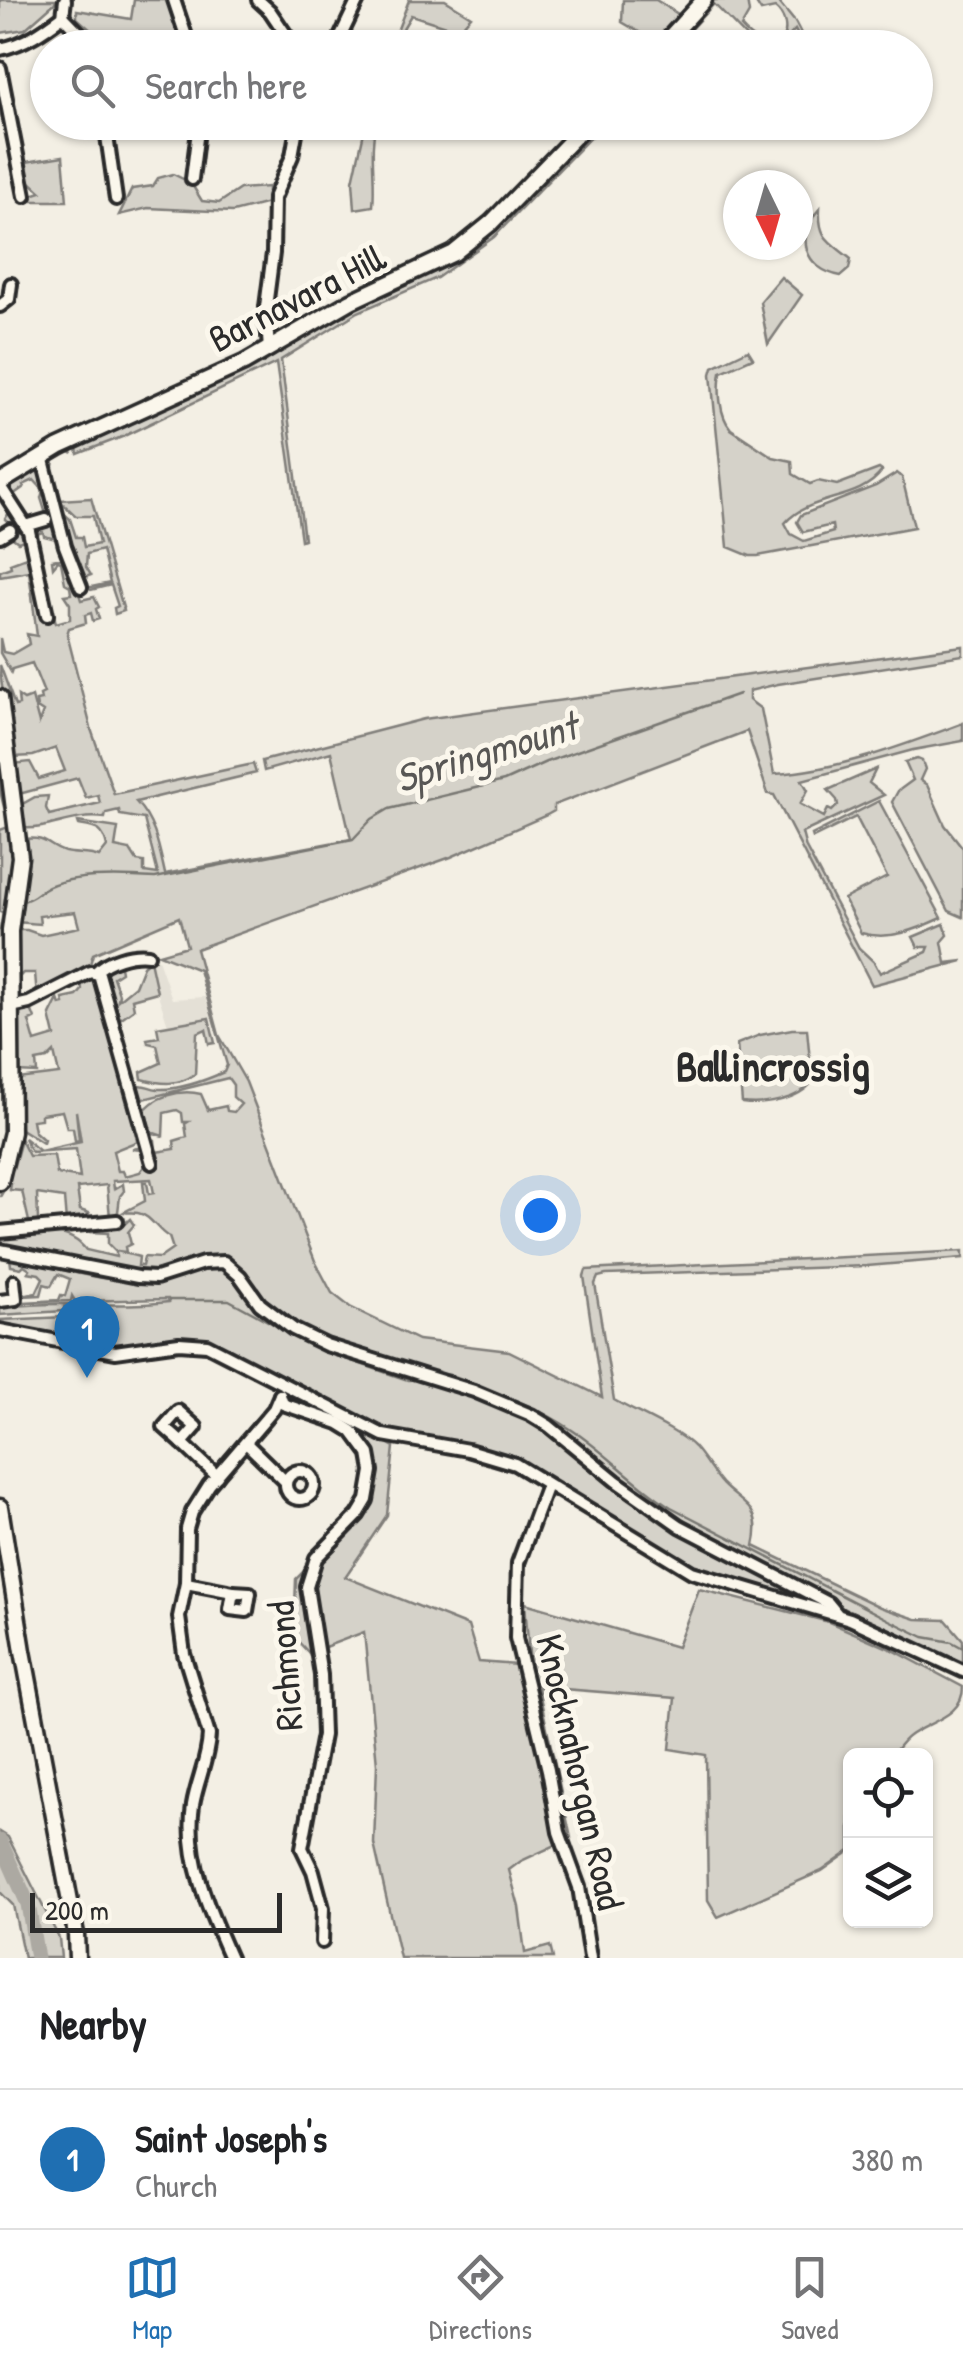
<!DOCTYPE html>
<html lang="en">
<head>
<meta charset="utf-8">
<style>
  :root { --surface:#fff; --page:#f6f6f6; --text:#202124; --muted:#757577; --line:#e0e0e0; --accent:#1f6fb2 }
  body { margin:0; font-family:"Patrick Hand",sans-serif; background:var(--page); color:var(--text) }
  .controls { position:absolute; right:30px; bottom:30px; display:grid; overflow:hidden; border-radius:15px; box-shadow:0 2px 8px #0004 }
  .controls button { width:90px; height:90px; display:grid; place-items:center; padding:0; border:0; border-bottom:2px solid var(--line); background:var(--surface); color:var(--text); font:50px sans-serif }
  .compass { position:absolute; left:723px; top:170px; width:90px; height:90px; border-radius:50%; background:var(--surface); box-shadow:0 2px 8px #0004; rotate:175deg }
  .scale { position:absolute; left:30px; bottom:25px; width:252px; box-sizing:border-box; padding-left:10px; border:5px solid #2b2b2b; border-top:0; font-size:28px; line-height:35px; white-space:nowrap; color:#2b2b2b; -webkit-text-stroke:8px #fbf7ec; paint-order:stroke }
  .you { position:absolute; left:540px; top:1215px; width:35px; height:35px; margin:-25px; border:8px solid #fff; border-radius:50%; background:#1a73e8; box-shadow:0 0 0 15px #1a73e833 }
  .badge { display:grid; place-items:center; width:65px; height:65px; border-radius:50%; background:var(--accent); color:#fff; font-size:32px; font-weight:700 }
  .pin { position:absolute; translate:-50% -82px; filter:drop-shadow(0 2px 5px #0008) }
  .pin::after { content:''; position:absolute; top:52px; width:35px; height:30px; background:inherit; clip-path:polygon(0 0,100% 0,50% 100%) }
  .list { margin:0; padding:0; list-style:none }
  h2 { display:flex; justify-content:space-between; align-items:center; height:130px; margin:0; padding:0 40px; font-size:42px }
  h2 small { font-size:32px; font-weight:400; color:var(--muted) }
  .list li { display:grid; grid-template-columns:65px 1fr auto; gap:30px; align-items:center; box-sizing:border-box; height:140px; padding:0 40px; border-top:2px solid var(--line) }
  .list b { display:block; font-size:38px; white-space:nowrap }
  .list p { margin:0; font-size:32px; white-space:nowrap; color:var(--muted) }
  .list em { font-size:32px; font-style:normal; color:var(--muted) }
  .icon { flex:none; width:55px; height:55px; fill:none; stroke:currentColor; stroke-width:2; stroke-linecap:round; stroke-linejoin:round }
  .map { position:relative; flex:none; width:963px; height:1958px; overflow:hidden }
  .search { position:absolute; background:var(--surface); box-shadow:0 2px 8px #0004; left:30px; right:30px; top:30px; height:110px; display:flex; align-items:center; gap:25px; box-sizing:border-box; padding:0 35px; border-radius:55px; color:var(--muted); font-size:38px }
  .sheet { height:270px; background:var(--surface) }
  nav { display:flex; justify-content:space-around; align-items:center; box-sizing:border-box; height:140px; border-top:2px solid var(--line); background:var(--surface); font-size:28px; color:var(--muted) }
  nav a { display:grid; justify-items:center; gap:5px }
  nav .on { color:var(--accent) }
  .map>svg:first-child { display:block }
</style>
</head>
<body>
<div class="map">
<svg width="963" height="1958" viewBox="0 0 963 1958">
  <rect width="100%" height="100%" fill="#f3efe4"/>
  <filter id="ink" filterUnits="userSpaceOnUse"><feTurbulence type="fractalNoise" baseFrequency=".01" numOctaves="2"/><feDisplacementMap in="SourceGraphic" scale="20" xChannelSelector="R" yChannelSelector="G"/><feConvolveMatrix kernelMatrix="1 2 1 2 8 2 1 2 1" color-interpolation-filters="sRGB"/></filter>
  <g filter="url(#ink)">
    <path fill="#e4e0d6" d="M 158,959 L 172,999 L 205,997 L 211,1017 L 168,1025 L 153,979 L 143,966 L 150,960 Z"/>
    <g fill="#d5d2c9" stroke="#807e7a" stroke-width="2.5">
      <path d="M 0,0 L 58,0 L 25,29 L 0,33 Z"/>
      <path d="M 134,0 L 170,0 L 172,17 L 185,47 L 120,47 L 130,34 L 101,39 L 77,18 L 77,10 L 131,19 Z"/>
      <path d="M 409,0 L 445,0 L 471,16 L 458,30 L 411,15 L 399,35 L 398,47 L 391,47 Z"/>
      <path d="M 623,0 L 656,0 L 681,16 L 656,42 L 622,22 Z"/>
      <path d="M 709,0 L 747,0 L 749,13 L 741,27 C 754,42 763,45 783,40 C 788,29 785,16 775,8 L 761,11 L 754,0 L 777,0 L 795,22 L 808,47 L 804,47 L 795,30 L 779,47 L 756,47 L 714,4 L 674,47 L 665,48 Z"/>
      <path d="M 366,123 L 376,123 C 369,151 376,178 373,206 L 355,209 L 353,181 Z"/>
      <path d="M 595,123 L 604,123 L 494,237 L 437,278 L 358,312 L 281,360 L 304,539 L 301,540 L 276,363 L 122,437 L 78,454 L 76,443 L 455,257 Z"/>
      <path d="M 63,156 L 67,201 L 30,201 L 28,196 L 41,192 L 29,181 L 26,162 Z"/>
      <path d="M 173,174 L 191,183 L 202,201 L 219,203 L 240,189 L 268,187 L 268,203 L 233,212 L 148,208 L 119,215 L 132,189 L 153,186 L 158,178 Z"/>
      <path d="M 820,208 C 818,239 829,241 851,259 L 849,269 L 841,276 C 803,269 795,236 820,208 Z"/>
      <path d="M 781,277 L 802,295 L 768,344 L 760,302 Z"/>
      <path d="M 748,350 L 753,358 L 721,372 C 718,390 719,415 731,429 L 773,457 L 792,461 L 793,474 L 810,484 L 818,481 L 837,485 L 879,469 L 882,471 C 860,502 810,494 785,523 L 791,534 L 804,541 L 833,532 L 832,525 L 803,532 L 797,522 L 801,515 L 876,486 L 897,473 L 902,477 L 914,527 L 758,556 L 750,556 L 728,547 L 711,374 L 713,367 Z"/>
      <path d="M 69,447 L 73,454 L 70,452 L 54,461 L 52,471 L 60,500 L 91,498 L 124,611 L 115,614 L 114,608 L 118,606 L 111,585 L 91,590 L 87,588 L 110,583 L 102,550 L 87,554 L 86,567 L 91,575 L 80,579 L 56,506 L 70,519 L 76,537 L 82,537 L 84,547 L 99,544 L 93,516 L 76,516 L 60,501 L 49,462 Z"/>
      <path d="M 39,466 L 81,600 L 94,597 L 99,607 L 96,609 L 99,619 L 93,621 L 91,613 L 85,615 L 86,623 L 69,628 L 67,634 L 92,732 L 114,794 L 253,764 L 256,773 L 136,802 C 155,822 159,847 165,874 L 351,839 L 331,752 L 264,771 L 262,761 L 424,719 L 963,646 L 963,655 L 778,684 L 749,691 L 749,700 L 761,709 L 774,774 C 839,770 902,746 963,723 L 963,741 L 913,750 L 802,780 L 808,790 L 800,804 L 824,817 L 828,809 L 832,811 L 838,805 L 837,800 L 828,790 L 876,769 L 869,783 L 884,795 L 802,833 L 806,848 L 859,948 L 874,962 L 880,973 L 927,952 L 929,947 L 918,947 L 913,937 L 944,924 L 948,935 L 942,942 L 946,963 L 963,961 L 872,985 L 774,795 L 768,794 L 747,731 L 554,805 L 554,811 L 547,815 L 451,857 L 196,949 L 219,1035 L 246,1082 L 315,1261 L 332,1293 L 350,1307 L 418,1340 L 509,1351 L 602,1397 L 584,1276 L 586,1270 L 963,1251 L 963,1258 L 867,1266 L 606,1275 L 598,1277 L 595,1284 L 614,1400 C 636,1413 676,1429 694,1447 C 704,1458 712,1473 722,1484 C 745,1507 763,1507 754,1546 L 880,1607 L 916,1619 L 946,1620 L 963,1640 L 963,1669 L 716,1544 L 617,1479 L 552,1424 L 328,1341 L 292,1324 L 262,1301 L 231,1261 L 221,1257 L 209,1257 L 170,1271 L 139,1273 L 0,1247 L 0,1236 C 29,1234 66,1223 86,1250 L 116,1257 L 116,1252 L 108,1244 L 108,1233 L 90,1232 L 86,1228 L 111,1226 L 119,1229 L 130,1219 L 134,1225 L 128,1232 L 131,1244 L 125,1247 L 126,1252 L 117,1251 L 139,1257 L 138,1266 L 142,1266 L 144,1257 L 160,1258 L 173,1249 L 169,1237 C 158,1232 151,1215 138,1213 C 134,1212 129,1213 124,1212 L 145,1201 L 143,1182 L 147,1182 L 149,1194 L 154,1193 L 151,1179 L 113,1181 L 114,1189 L 123,1184 L 124,1191 L 120,1196 L 118,1212 L 110,1217 L 107,1185 L 77,1188 L 80,1210 L 89,1213 L 85,1219 L 66,1222 L 64,1198 L 37,1194 L 38,1220 L 60,1223 L 30,1226 L 22,1191 L 10,1190 L 11,1184 L 8,1183 L 0,1197 L 10,1170 L 13,1169 L 21,1140 L 29,1156 L 54,1155 L 57,1174 L 80,1178 L 76,1149 L 31,1152 L 24,1138 L 40,1151 L 81,1142 L 76,1111 L 79,1140 L 75,1141 L 73,1128 L 67,1128 L 62,1111 L 41,1114 L 41,1119 L 32,1120 L 34,1131 L 44,1140 L 43,1143 L 21,1129 L 19,1109 L 16,1109 L 17,1079 L 59,1074 L 54,1052 L 47,1059 L 36,1061 L 37,1073 L 17,1072 L 16,1013 L 30,1006 L 35,1019 L 29,1021 L 35,1042 L 55,1036 L 50,1015 L 58,999 L 60,1005 L 64,1004 L 63,999 L 77,996 L 82,990 L 81,981 L 97,978 L 143,1139 L 113,1151 L 118,1171 L 123,1171 L 125,1176 L 140,1172 L 145,1165 L 141,1150 L 132,1149 L 144,1147 L 151,1169 L 155,1167 L 149,1144 L 152,1139 L 155,1140 L 156,1152 L 175,1149 L 174,1141 L 187,1137 L 185,1124 L 188,1122 L 183,1122 L 182,1113 L 177,1110 L 164,1113 L 163,1136 L 148,1131 L 142,1114 C 153,1096 180,1089 201,1094 L 208,1110 L 226,1106 L 227,1111 L 234,1112 L 241,1104 L 233,1097 L 233,1085 L 228,1078 L 144,1099 L 138,1096 L 134,1086 C 145,1083 148,1088 158,1089 C 178,1090 206,1080 224,1072 L 227,1065 L 199,970 L 159,954 L 187,946 L 179,917 L 93,954 L 89,968 L 37,997 L 35,973 L 23,973 L 16,981 L 15,930 L 27,930 L 41,935 L 79,927 L 75,912 L 39,916 L 40,924 L 16,922 L 25,839 C 47,836 48,847 65,852 C 76,855 87,852 99,857 L 107,847 C 103,828 97,828 79,825 L 78,822 L 118,828 L 115,847 L 130,850 L 137,861 L 144,862 L 144,872 L 158,874 L 144,819 L 120,815 L 119,810 L 106,813 L 105,818 C 70,814 52,830 23,828 L 19,806 L 35,797 L 48,796 L 46,808 L 49,815 L 100,803 L 98,795 L 86,798 L 78,778 L 19,794 L 19,800 L 13,764 L 30,762 L 39,779 L 65,771 L 56,748 L 33,756 L 13,757 L 0,673 L 0,665 L 15,706 L 19,705 L 18,696 L 24,700 L 32,697 L 39,723 L 43,712 L 37,708 L 36,701 L 41,700 L 40,695 L 44,693 L 32,663 L 12,669 L 11,672 L 0,653 L 0,638 L 3,652 L 12,654 L 29,644 L 27,634 L 37,636 L 29,571 L 0,576 L 0,571 L 11,567 L 10,563 L 29,556 L 24,540 L 18,542 L 9,535 L 16,530 L 5,519 L 10,511 L 26,534 L 44,618 L 54,615 L 56,623 L 70,619 L 70,604 L 64,595 L 71,594 L 70,586 L 65,583 L 61,562 L 58,561 L 53,567 L 52,560 L 62,558 L 56,539 L 44,536 L 43,532 L 37,534 L 35,527 L 47,517 L 41,498 L 43,490 L 34,480 L 23,485 L 24,487 L 13,495 L 9,488 L 13,482 Z"/>
      <path d="M 917,759 L 922,761 L 925,769 L 920,780 L 927,785 L 945,825 L 963,848 L 963,917 L 949,911 L 892,802 L 898,791 L 913,780 L 905,762 Z"/>
      <path d="M 0,760 L 15,848 L 4,926 L 0,929 L 3,913 L 0,912 L 0,830 L 9,827 L 0,791 Z"/>
      <path d="M 879,801 L 942,918 C 916,930 889,941 861,933 L 844,899 L 887,877 L 856,817 L 813,838 L 812,835 Z"/>
      <path d="M 142,957 L 120,966 L 121,972 L 113,977 L 119,994 L 118,1000 L 135,986 L 143,966 L 150,960 L 157,992 L 132,999 L 134,1009 L 120,1019 L 104,969 L 106,965 Z"/>
      <path d="M 209,1018 L 215,1043 L 209,1044 L 206,1029 L 197,1033 L 195,1074 C 179,1086 161,1084 142,1079 L 141,1072 L 161,1063 L 157,1045 L 148,1043 L 147,1039 L 159,1037 L 157,1027 Z"/>
      <path d="M 792,1029 L 807,1029 L 812,1082 C 799,1100 763,1106 742,1103 L 737,1044 L 760,1035 Z"/>
      <path d="M 10,1258 C 58,1268 118,1287 166,1281 C 187,1279 205,1262 227,1270 L 256,1306 L 290,1332 L 473,1396 L 530,1419 L 614,1484 L 829,1608 L 693,1569 L 516,1461 L 395,1436 L 203,1339 L 191,1338 L 124,1349 L 0,1325 L 0,1320 L 66,1317 L 69,1330 L 98,1328 L 103,1324 L 101,1307 L 64,1306 L 64,1311 L 0,1315 L 0,1308 C 56,1299 113,1309 169,1302 L 168,1299 L 75,1301 L 72,1296 L 71,1301 L 24,1302 L 59,1300 L 61,1295 L 65,1296 L 70,1279 L 58,1274 L 51,1286 L 44,1284 L 41,1295 L 23,1296 L 36,1293 L 43,1278 L 39,1274 L 28,1272 L 30,1269 L 24,1265 L 21,1268 L 11,1266 Z"/>
      <path d="M 361,1429 L 394,1447 L 387,1515 L 345,1577 L 468,1626 L 479,1662 L 530,1666 L 525,1603 L 677,1647 L 699,1589 L 829,1622 L 893,1650 L 963,1687 C 963,1717 929,1721 909,1736 C 902,1741 897,1749 892,1755 L 850,1756 L 850,1851 L 822,1871 L 718,1917 L 708,1900 L 706,1755 L 670,1749 L 675,1698 L 538,1687 L 571,1838 L 521,1861 L 509,1870 L 519,1907 L 525,1953 L 550,1946 L 553,1958 L 400,1958 L 374,1844 L 377,1764 L 364,1632 L 309,1653 L 294,1637 L 296,1579 L 365,1509 L 375,1459 Z"/>
      <path d="M 0,1832 L 8,1837 L 59,1938 L 61,1958 L 24,1958 L 13,1905 L 0,1892 Z"/>
    </g>
    <g fill="none" stroke-linecap="round" stroke-linejoin="round">
      <g stroke="#787772" stroke-width="2.5">
        <path d="M 22,901 C 35,899 38,891 49,886 C 75,874 127,876 155,878 L 353,839 L 372,819 L 389,809 L 504,781 L 546,762 L 739,694"/>
        <path d="M 169,1300 L 229,1300 L 325,1352 L 408,1380 L 421,1379"/>
        <path d="M 437,1374 L 451,1375 C 493,1391 534,1405 572,1430 C 607,1453 635,1485 671,1507 L 889,1620 L 924,1637 L 952,1642 L 963,1648"/>
      </g>
      <path stroke="#aca9a2" stroke-width="15" d="M 0,1841 L 28,1904 L 37,1958"/>
      <defs>
        <g id="minor">
          <path d="M 174,0 L 190,48"/>
          <path d="M 258,0 L 270,11 L 295,48"/>
          <path d="M 63,16 L 94,48"/>
          <path d="M 335,48 L 358,0"/>
          <path d="M 0,49 C 25,44 43,31 63,16 L 65,0"/>
          <path d="M 0,68 L 25,196"/>
          <path d="M 105,122 L 116,199"/>
          <path d="M 192,179 L 199,122"/>
          <path d="M 0,306 L 9,299 L 11,284"/>
          <path d="M 269,350 L 266,307 L 273,253 L 274,198 L 292,156 L 298,122"/>
          <path d="M 42,456 L 65,546 L 81,587"/>
          <path d="M 0,486 L 29,531 L 47,615"/>
          <path d="M 26,526 L 46,520"/>
          <path d="M 0,536 L 10,530"/>
          <path d="M 96,972 C 106,960 131,953 148,955"/>
          <path d="M 11,1007 L 29,1003 L 90,972 L 99,974 L 152,1163"/>
          <path d="M 0,1232 L 117,1221"/>
          <path d="M 0,1250 L 138,1277 L 156,1278 L 203,1263 L 224,1262 L 240,1276 L 260,1304 L 293,1329 L 326,1345 L 474,1391 L 531,1415 L 549,1426 L 616,1481 L 680,1526 L 828,1603 L 837,1614"/>
          <path d="M 0,1301 L 16,1299 L 14,1281"/>
          <path d="M 0,1330 L 115,1352 L 179,1343 L 207,1345 L 383,1435 L 468,1450 L 515,1464 L 692,1572 L 850,1619 L 963,1671"/>
          <path d="M 280,1395 L 283,1404 L 339,1423 L 352,1431 L 369,1454 L 372,1471 L 367,1500 L 358,1515 L 316,1558 L 307,1587 L 321,1675 L 323,1735 L 302,1848 L 313,1871 L 323,1908 L 322,1942"/>
          <path d="M 178,1411 L 196,1427 L 182,1443 L 164,1427 Z"/>
          <path d="M 182,1443 L 217,1476"/>
          <path d="M 247,1444 L 286,1482"/>
          <circle cx="300" cy="1485" r="14"/>
          <path d="M 547,1485 L 518,1563 L 516,1638 L 548,1770 L 559,1832 L 579,1887 L 590,1958"/>
          <path d="M 186,1583 L 233,1592"/>
          <path d="M 233,1592 L 250,1593 L 247,1611 L 230,1609 Z"/>
          <path d="M 230,1958 C 209,1911 185,1858 193,1805 C 197,1781 208,1760 209,1735 L 184,1654 L 179,1617 L 186,1583 L 187,1529 L 192,1512 L 209,1485 L 274,1409 L 280,1395"/>
        </g>
        <g id="major">
          <path d="M 660,48 L 704,0"/>
          <path d="M 0,483 L 59,447 L 244,363 L 351,301 L 454,253 L 491,223 L 589,122"/>
          <path d="M 0,698 L 20,857 L 10,931 L 12,1132 L 0,1182"/>
          <path d="M 0,1507 L 23,1651 L 76,1934 L 77,1958"/>
        </g>
      </defs>
      <use href="#minor" stroke="#2b2b2b" stroke-width="18"/>
      <use href="#major" stroke="#2b2b2b" stroke-width="21"/>
      <use href="#minor" stroke="#fbf7ec" stroke-width="10"/>
      <use href="#major" stroke="#fbf7ec" stroke-width="14"/>
    </g>
  </g>
  <g text-anchor="middle" stroke-width="10" stroke-linejoin="round" paint-order="stroke">
    <g font-size="38" fill="#2b2b2b" stroke="#fbf7ec">
      <text transform="translate(297 298) rotate(-27)" y="13">Barnavara Hill</text>
      <text transform="translate(285 1666) rotate(-94)" y="13">Richmond</text>
      <text transform="translate(580 1772) rotate(77)" y="13">Knocknahorgan Road</text>
    </g>
    <g font-size="40" font-style="italic" fill="#585755" stroke="#fbf7ec">
      <text transform="translate(486 752) rotate(-17)" y="14">Springmount</text>
    </g>
    <g font-size="42" font-weight="bold" fill="#2b2b2b" stroke="#fbf7ec">
      <text x="773" y="1081">Ballincrossig</text>
    </g>
  </g>
</svg>
<div class="controls">
<button><svg class="icon" aria-label="locate" viewBox="0 0 24 24"><circle cx="12" cy="12" r="6"/><path d="M12 2v4M12 18v4M2 12h4M18 12h4"/></svg></button>
<button><svg class="icon" aria-label="layers" viewBox="0 0 24 24"><path d="M12 4l9 5-9 5-9-5zM3 14l9 5 9-5"/></svg></button>
</div>
<svg class="compass" viewBox="-18 -18 36 36"><path d="M0-13l5 13h-10z" fill="#e53935"/><path d="M0 13l5-13h-10z" fill="#757577"/></svg>
<div class="scale">200 m</div>
<div class="you"></div>
<div class="pin badge" style="left:87px;top:1378px">1</div>
<div class="search"><svg class="icon" aria-label="search" viewBox="0 0 24 24"><circle cx="10" cy="10" r="6"/><path d="M15 15l6 6"/></svg>Search here</div>
</div>
<section class="sheet">
<h2>Nearby<small></small></h2>
<ul class="list">
<li><span class="badge">1</span><div><b>Saint Joseph's</b><p>Church</p></div><em>380 m</em></li>
</ul>
</section>
<nav>
<a class="on"><svg class="icon" aria-label="map" viewBox="0 0 24 24"><path d="M3 6l6-2 6 2 6-2v14l-6 2-6-2-6 2zM9 4v14M15 6v14"/></svg>Map</a>
<a><svg class="icon" aria-label="directions" viewBox="0 0 24 24"><path d="M12 3l9 9-9 9-9-9zM9 14v-3h6M13 9l2 2-2 2"/></svg>Directions</a>
<a><svg class="icon" aria-label="saved" viewBox="0 0 24 24"><path d="M7 4h10v16l-5-4-5 4z"/></svg>Saved</a>
</nav>
</body>
</html>
